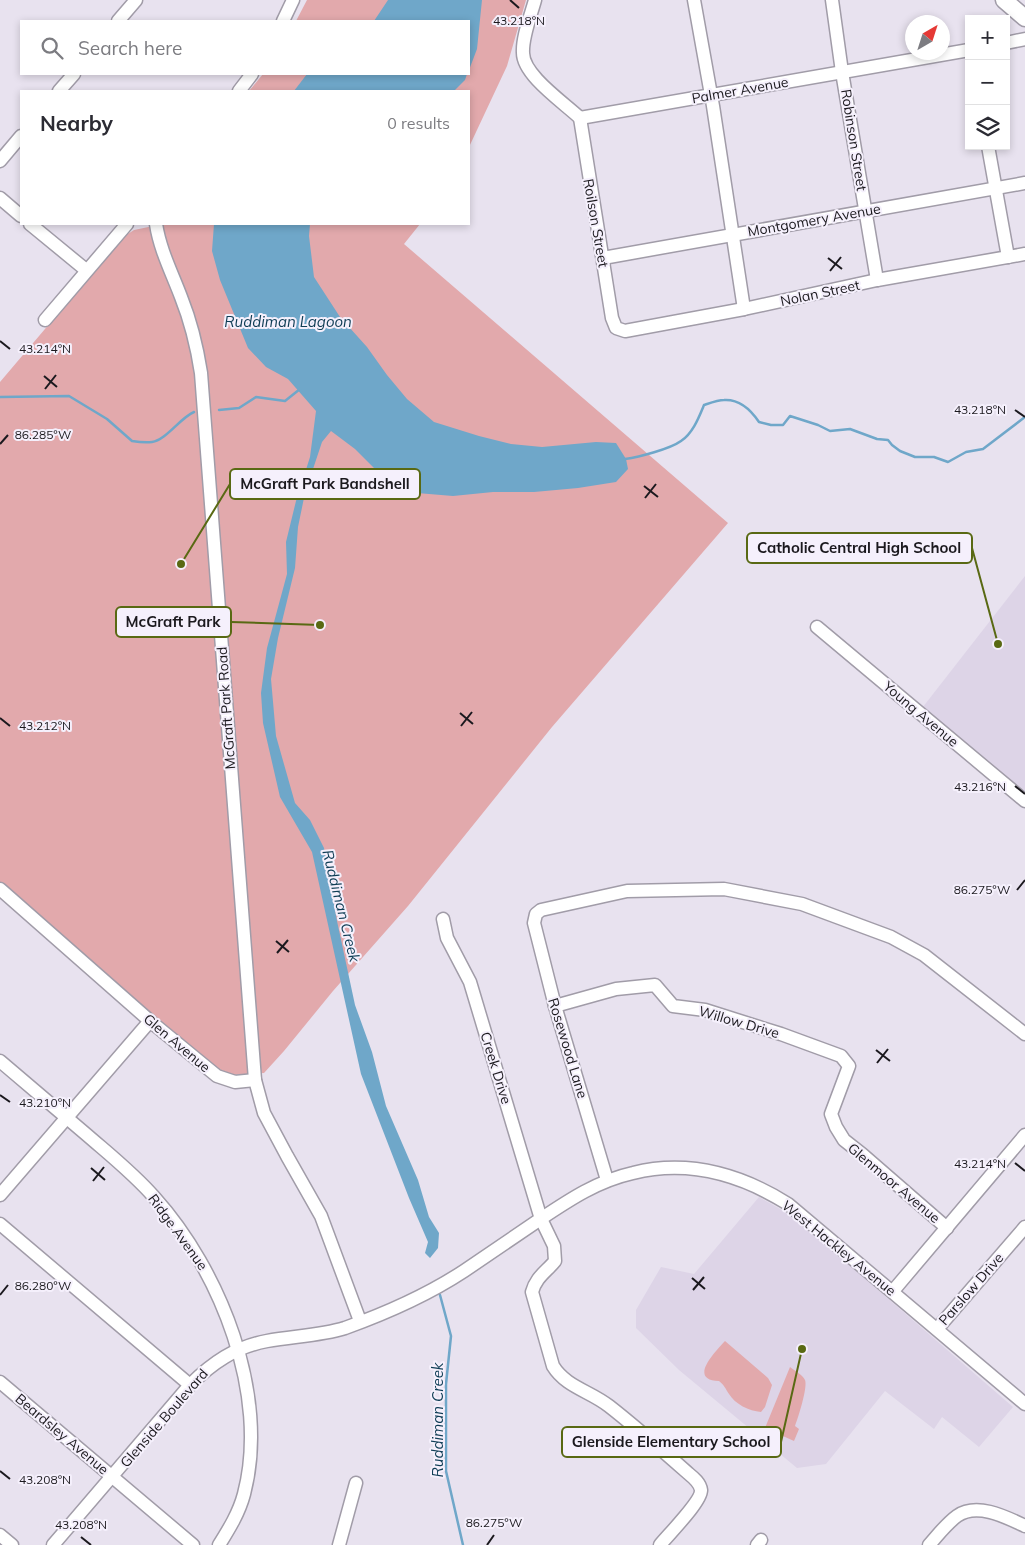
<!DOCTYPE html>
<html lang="en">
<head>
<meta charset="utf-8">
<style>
  :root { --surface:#fff; --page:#f2f2f3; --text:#2b2b33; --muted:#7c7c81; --line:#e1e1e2 }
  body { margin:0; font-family:Mulish,sans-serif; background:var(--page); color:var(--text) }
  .controls { position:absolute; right:15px; top:15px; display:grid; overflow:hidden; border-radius:0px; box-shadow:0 2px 8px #0003 }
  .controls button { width:45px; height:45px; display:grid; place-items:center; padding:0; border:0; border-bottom:1px solid var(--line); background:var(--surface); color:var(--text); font:25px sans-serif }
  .compass { position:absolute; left:905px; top:15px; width:45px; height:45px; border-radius:50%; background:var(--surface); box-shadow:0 2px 8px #0003; rotate:39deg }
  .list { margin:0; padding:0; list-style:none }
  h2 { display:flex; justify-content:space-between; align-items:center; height:65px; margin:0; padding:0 20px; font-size:21px }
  h2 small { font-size:16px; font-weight:400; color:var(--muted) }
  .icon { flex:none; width:28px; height:28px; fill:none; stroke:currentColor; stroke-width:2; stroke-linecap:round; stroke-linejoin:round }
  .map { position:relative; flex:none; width:1025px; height:1545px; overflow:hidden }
  .search { position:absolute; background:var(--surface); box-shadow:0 2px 8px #0003; left:20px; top:20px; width:450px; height:55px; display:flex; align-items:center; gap:12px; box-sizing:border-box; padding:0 18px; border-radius:0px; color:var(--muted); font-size:19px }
  .panel { position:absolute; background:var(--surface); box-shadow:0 2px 8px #0003; left:20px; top:90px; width:450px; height:135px; border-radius:0px }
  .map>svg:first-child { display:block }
</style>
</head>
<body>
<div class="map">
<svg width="1025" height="1545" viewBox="0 0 1025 1545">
  <rect width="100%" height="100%" fill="#e8e2ef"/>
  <g fill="#ddd4e7">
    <path d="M 1025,576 L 1025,799 L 919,712 Z"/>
    <path d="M 759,1197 L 782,1210 L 810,1231 L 1013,1407 L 979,1447 L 942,1417 L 934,1429 L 885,1391 L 826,1464 L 797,1468 L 679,1370 L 636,1328 L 636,1310 L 661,1267 L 694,1274 Z"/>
  </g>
  <g fill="#e2a9ac">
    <path d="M 307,0 L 526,0 L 507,66 L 469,147 L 469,91 L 249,91 L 263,74 L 469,74 L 469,21 L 296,21 Z"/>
    <path d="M 163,224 L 420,224 L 404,244 L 728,523 L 552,727 L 408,906 L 333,991 L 284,1051 L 264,1073 L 234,1075 L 216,1068 L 0,886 L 0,382 L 123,237 L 134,230 Z"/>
    <path d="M 725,1341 L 768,1378 L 772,1385 L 765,1407 L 761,1412 C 749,1411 735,1404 729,1394 C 725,1388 725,1386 719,1381 C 687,1380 716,1351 725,1341 Z"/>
    <path d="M 790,1367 C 795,1371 803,1375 805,1380 C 808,1387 798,1418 795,1426 L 799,1429 L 794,1441 L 765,1428 Z"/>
  </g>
  <g fill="#6fa7c9">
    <path d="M 388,0 L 482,0 L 477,49 L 469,70 L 469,21 L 374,21 Z"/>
    <path d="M 307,74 L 467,74 L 465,80 L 454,91 L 294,91 Z"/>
    <path d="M 214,224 L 310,224 L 309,236 L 314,277 L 340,317 L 367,347 L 387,375 L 407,399 L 434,422 L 479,436 L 511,444 L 542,447 L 596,442 L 616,443 L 626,459 L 628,469 L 616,482 L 578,488 L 534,492 L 493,492 L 453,496 L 417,493 L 387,481 L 355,449 L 331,431 L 322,442 L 305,493 L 298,527 L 295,568 L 278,638 L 271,679 L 276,736 L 295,803 L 310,820 L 324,848 L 337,921 L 355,1005 L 372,1052 L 386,1106 L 418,1180 L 429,1217 L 439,1233 L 438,1248 L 430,1258 L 425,1253 L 428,1242 L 409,1198 L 361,1074 L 312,852 L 280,797 L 263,723 L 261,693 L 267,648 L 287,574 L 286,542 L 296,501 L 310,457 L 316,411 L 288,379 L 266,367 L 248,348 L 220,280 L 212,251 Z"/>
  </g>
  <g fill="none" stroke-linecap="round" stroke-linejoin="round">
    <g stroke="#6fa7c9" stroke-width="2.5">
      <path d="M 0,397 L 69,396 L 107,419 L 132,441 C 138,442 145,443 152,442 C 166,440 180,418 194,412"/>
      <path d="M 219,410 L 239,408 L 256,397 L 285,401 L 300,389"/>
      <path d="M 625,459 C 639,457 670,449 681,441 C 693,433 699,417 704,405 C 710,403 718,400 724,400 C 739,399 751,410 759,422 L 771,425 L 783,425 L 790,416 L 818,425 L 830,431 L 850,429 L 877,439 L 888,440 L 892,445 L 900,451 L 915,457 L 934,457 L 948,462 L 966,452 L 983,449 L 1025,417"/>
      <path d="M 440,1295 L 451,1336 L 446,1384 L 446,1471 L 463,1545"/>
    </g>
    <defs>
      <g id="minor">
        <path d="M 535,0 C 531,15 522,37 523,53 C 523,75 563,102 580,118 L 969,50"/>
        <path d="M 694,0 L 713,106 L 744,309"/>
        <path d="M 832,0 L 842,72 L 877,280"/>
        <path d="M 118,21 L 136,0"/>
        <path d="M 283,21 L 293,0"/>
        <path d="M 1006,43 L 1025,39"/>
        <path d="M 59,91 L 74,74"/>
        <path d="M 239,91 L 252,74"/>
        <path d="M 580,118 L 612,318 L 616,328 L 625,331 L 744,309 L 877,280 L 1025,254"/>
        <path d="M 988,146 L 1008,257"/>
        <path d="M 0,161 L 21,136"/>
        <path d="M 0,198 L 21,216"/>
        <path d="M 30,224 L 86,270"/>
        <path d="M 156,224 C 160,250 172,273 181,297 C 191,322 197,347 201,373 L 255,1080 L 264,1113 L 287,1156 L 321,1216 L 360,1321"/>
        <path d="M 603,258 L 1025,183"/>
        <path d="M 45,320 L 127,224"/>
        <path d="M 817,627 L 1025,801"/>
        <path d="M 0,889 L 150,1021 L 217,1076 L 235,1082 L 255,1080"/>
        <path d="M 443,919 L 447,938 L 470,982 L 538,1209 L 541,1219 L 554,1246 L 555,1261 C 546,1272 536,1277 532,1292 L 553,1366 C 566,1387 590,1391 609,1406 C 636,1427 663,1451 689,1474 C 694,1478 700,1483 701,1490 C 702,1501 668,1535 660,1545"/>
        <path d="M 555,1006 L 616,989 L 655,985 L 673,1006 L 705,1010 L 781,1034 L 841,1056 L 849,1066 L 831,1114 L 836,1127 L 844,1140 L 863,1155 L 947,1228"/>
        <path d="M 0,1061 C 29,1086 58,1110 87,1135 C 110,1155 134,1174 154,1197 C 220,1270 270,1395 244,1494 C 239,1513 229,1529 219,1545"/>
        <path d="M 607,1180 L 555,1006 L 534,923 L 536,914 L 541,910 L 627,891 L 724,889 L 802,904 L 891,937 L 924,955 L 1025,1034"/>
        <path d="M 0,1195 L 150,1021"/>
        <path d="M 0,1224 L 190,1385"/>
        <path d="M 893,1291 L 1025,1135"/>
        <path d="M 937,1329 L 1025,1227"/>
        <path d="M 0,1382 L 193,1545"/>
        <path d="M 0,1535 L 12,1545"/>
        <path d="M 53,1545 L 190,1385 C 212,1363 235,1347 267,1341 C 293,1336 319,1336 345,1328 C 384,1314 429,1294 464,1271 C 489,1254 514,1237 539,1220 C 569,1200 597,1181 633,1173 C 689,1159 740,1174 788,1204 L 1025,1404"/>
        <path d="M 339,1545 L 356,1483"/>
        <path d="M 757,1545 L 761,1540"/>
        <path d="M 929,1545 C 938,1535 946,1524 957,1516 C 977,1502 1006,1517 1025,1526"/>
      </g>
      <path id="major" d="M 1004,0 L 1025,18"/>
    </defs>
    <use href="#minor" stroke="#a19ca8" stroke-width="15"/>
    <use href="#major" stroke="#a19ca8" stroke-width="19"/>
    <use href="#minor" stroke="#fff" stroke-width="12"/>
    <use href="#major" stroke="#fff" stroke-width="16"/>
  </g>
  <path fill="none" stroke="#1b191e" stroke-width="2" d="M 510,0 L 519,8M 828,258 L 842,269M 830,271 L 841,257M 0,341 L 10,349M 44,376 L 57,387M 45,389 L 56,375M 1015,410 L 1025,417M 0,444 L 8,435M 644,486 L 658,497M 645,498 L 656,484M 460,713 L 473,724M 0,718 L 10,726M 461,726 L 472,712M 1015,786 L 1025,794M 1017,890 L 1025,880M 276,941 L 289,952M 277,953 L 288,940M 876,1050 L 890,1061M 877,1063 L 888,1049M 0,1095 L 10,1102M 1015,1163 L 1025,1171M 91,1168 L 105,1180M 93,1181 L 104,1167M 692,1278 L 705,1289M 693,1290 L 704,1277M 0,1295 L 8,1285M 0,1471 L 10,1479M 81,1537 L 91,1545M 487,1545 L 494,1535"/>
  <g text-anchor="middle" stroke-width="4" stroke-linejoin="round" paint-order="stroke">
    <g font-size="14" fill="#1b191e" stroke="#f5f0fc">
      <text transform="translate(740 90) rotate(-10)" y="5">Palmer Avenue</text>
      <text transform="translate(854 140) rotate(81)" y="5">Robinson Street</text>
      <text transform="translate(814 220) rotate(-10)" y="5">Montgomery Avenue</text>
      <text transform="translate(596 223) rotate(80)" y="5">Roilson Street</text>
      <text transform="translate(820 293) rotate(-12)" y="5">Nolan Street</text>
      <text transform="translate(226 708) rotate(-94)" y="5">McGraft Park Road</text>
      <text transform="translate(921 714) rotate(40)" y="5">Young Avenue</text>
      <text transform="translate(739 1022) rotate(16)" y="5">Willow Drive</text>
      <text transform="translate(177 1043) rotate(40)" y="5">Glen Avenue</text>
      <text transform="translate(568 1048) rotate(73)" y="5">Rosewood Lane</text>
      <text transform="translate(496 1068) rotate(73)" y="5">Creek Drive</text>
      <text transform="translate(894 1183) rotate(40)" y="5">Glenmoor Avenue</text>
      <text transform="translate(178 1232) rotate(54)" y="5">Ridge Avenue</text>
      <text transform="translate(839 1248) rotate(39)" y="5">West Hackley Avenue</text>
      <text transform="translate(971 1289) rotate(-49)" y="5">Parslow Drive</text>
      <text transform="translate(164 1418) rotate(-49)" y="5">Glenside Boulevard</text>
      <text transform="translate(62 1434) rotate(40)" y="5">Beardsley Avenue</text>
    </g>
    <g font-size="15" font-style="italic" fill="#0f3d55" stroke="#f5f0fc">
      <text x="288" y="327">Ruddiman Lagoon</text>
      <text transform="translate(341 906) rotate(76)" y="5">Ruddiman Creek</text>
      <text transform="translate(438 1420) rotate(-90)" y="5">Ruddiman Creek</text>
    </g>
  </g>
  <g font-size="12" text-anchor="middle" fill="#1b191e" stroke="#f5f0fc" stroke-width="4" stroke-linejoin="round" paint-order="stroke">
    <text x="519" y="25">43.218°N</text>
    <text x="45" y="353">43.214°N</text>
    <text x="980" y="414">43.218°N</text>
    <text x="43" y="439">86.285°W</text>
    <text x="45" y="730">43.212°N</text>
    <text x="980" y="791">43.216°N</text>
    <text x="982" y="894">86.275°W</text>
    <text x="45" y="1107">43.210°N</text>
    <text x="980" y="1168">43.214°N</text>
    <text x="43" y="1290">86.280°W</text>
    <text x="45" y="1484">43.208°N</text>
    <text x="494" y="1527">86.275°W</text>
    <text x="81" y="1529">43.208°N</text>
  </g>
  <path fill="none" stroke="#596913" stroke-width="2" d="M181 564L230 484M998 644L972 548M320 625L231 622M802 1349L781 1442"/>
  <g fill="#596913" stroke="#f5f0fc" stroke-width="2">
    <circle cx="181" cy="564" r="5"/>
    <circle cx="998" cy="644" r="5"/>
    <circle cx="320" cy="625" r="5"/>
    <circle cx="802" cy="1349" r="5"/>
  </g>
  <g fill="#f5f0fc" stroke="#596913" stroke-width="2">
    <rect x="230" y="469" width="190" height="30" rx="5"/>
    <rect x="747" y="533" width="225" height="30" rx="5"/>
    <rect x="116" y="607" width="115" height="30" rx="5"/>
    <rect x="562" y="1427" width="219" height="30" rx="5"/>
  </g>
  <g font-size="15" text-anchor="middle" font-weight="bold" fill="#1b191e">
    <text x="325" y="489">McGraft Park Bandshell</text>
    <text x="859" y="553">Catholic Central High School</text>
    <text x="173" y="627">McGraft Park</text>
    <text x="671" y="1447">Glenside Elementary School</text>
  </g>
</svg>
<div class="controls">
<button>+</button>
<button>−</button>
<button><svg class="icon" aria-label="layers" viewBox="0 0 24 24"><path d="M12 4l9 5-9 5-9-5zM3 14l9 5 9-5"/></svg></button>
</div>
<svg class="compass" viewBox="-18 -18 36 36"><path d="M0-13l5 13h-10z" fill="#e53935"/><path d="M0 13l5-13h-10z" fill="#7c7c81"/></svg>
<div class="search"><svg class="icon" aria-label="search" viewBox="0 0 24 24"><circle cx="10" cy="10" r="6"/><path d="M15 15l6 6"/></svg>Search here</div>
<section class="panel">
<h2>Nearby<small>0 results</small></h2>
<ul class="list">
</ul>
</section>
</div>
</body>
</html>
